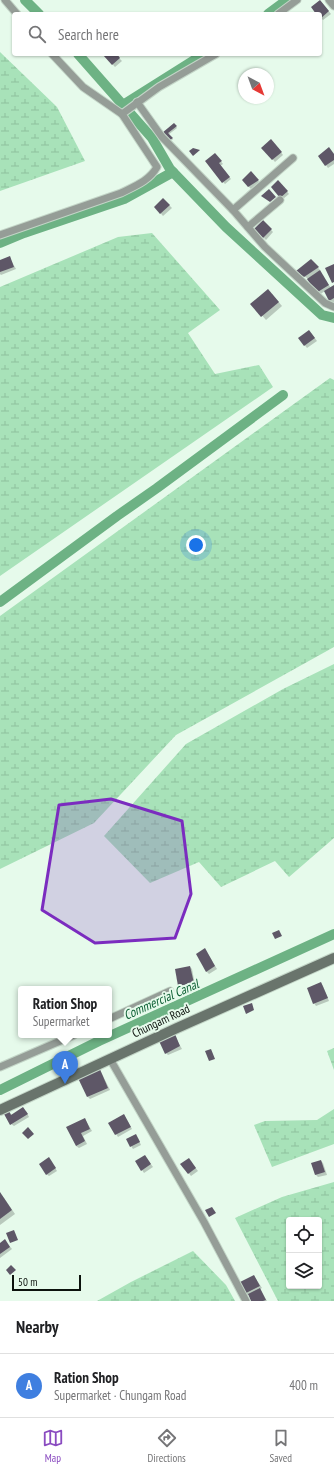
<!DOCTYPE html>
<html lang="en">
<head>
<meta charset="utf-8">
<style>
  :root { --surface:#fff; --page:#f2f2f2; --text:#202124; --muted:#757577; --line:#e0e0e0; --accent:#8a4bc0 }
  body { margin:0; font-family:"PT Sans Narrow",sans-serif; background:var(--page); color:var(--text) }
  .controls { position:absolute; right:12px; bottom:12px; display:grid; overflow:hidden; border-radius:4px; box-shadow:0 1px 3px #0004 }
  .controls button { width:36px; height:36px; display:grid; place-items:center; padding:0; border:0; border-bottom:1px solid var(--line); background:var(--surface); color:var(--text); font:20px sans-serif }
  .compass { position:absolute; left:238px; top:68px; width:36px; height:36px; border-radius:50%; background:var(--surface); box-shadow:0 1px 3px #0004; rotate:139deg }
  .scale { position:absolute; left:12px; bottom:10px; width:69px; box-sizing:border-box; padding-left:4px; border:2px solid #0c120d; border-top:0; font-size:11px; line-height:14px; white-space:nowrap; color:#0c120d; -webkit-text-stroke:3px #e6faeb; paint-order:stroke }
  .you { position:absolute; left:196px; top:545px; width:14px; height:14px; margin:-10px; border:3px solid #fff; border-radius:50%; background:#1a73e8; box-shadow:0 0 0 6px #1a73e833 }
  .badge { display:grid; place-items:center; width:26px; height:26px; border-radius:50%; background:var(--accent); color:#fff; font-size:13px; font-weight:700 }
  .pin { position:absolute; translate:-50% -33px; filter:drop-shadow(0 1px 2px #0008) }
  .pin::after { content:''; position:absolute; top:21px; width:14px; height:12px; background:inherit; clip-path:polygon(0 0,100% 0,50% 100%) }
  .popup { position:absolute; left:18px; top:986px; width:94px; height:52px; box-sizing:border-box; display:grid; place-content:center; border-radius:4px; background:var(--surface); filter:drop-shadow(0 1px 3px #0005); font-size:13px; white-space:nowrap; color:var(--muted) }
  .popup b { font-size:15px; color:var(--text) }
  .popup::after { content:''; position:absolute; left:50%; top:100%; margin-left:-8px; border:8px solid transparent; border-top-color:var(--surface) }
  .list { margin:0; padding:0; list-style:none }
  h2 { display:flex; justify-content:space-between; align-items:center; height:52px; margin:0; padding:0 16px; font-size:17px }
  h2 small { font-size:13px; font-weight:400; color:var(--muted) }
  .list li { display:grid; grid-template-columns:26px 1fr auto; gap:12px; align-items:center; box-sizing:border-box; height:64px; padding:0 16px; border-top:1px solid var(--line) }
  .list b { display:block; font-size:15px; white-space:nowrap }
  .list p { margin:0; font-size:13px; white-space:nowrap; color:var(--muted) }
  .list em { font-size:13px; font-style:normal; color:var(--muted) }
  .icon { flex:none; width:22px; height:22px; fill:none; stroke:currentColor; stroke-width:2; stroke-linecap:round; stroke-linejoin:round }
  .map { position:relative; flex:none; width:334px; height:1301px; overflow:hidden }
  .search { position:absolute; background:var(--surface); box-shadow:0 1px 3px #0004; left:12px; right:12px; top:12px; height:44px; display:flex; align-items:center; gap:10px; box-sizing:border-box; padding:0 14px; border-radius:4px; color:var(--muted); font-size:15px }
  .sheet { height:116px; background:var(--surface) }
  nav { display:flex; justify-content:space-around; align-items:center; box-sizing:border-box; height:56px; border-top:1px solid var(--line); background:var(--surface); font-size:11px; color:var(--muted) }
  nav a { display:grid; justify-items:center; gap:2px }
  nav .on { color:var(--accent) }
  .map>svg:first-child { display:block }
</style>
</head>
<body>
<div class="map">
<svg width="334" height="1301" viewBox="0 0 334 1301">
  <defs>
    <pattern id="wetland-marsh" width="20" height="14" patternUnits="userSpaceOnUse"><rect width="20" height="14" fill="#a8e2b9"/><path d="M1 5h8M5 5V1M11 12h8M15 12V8" fill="none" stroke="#8fc19e"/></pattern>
  </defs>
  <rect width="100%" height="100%" fill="#e6faeb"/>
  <g fill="url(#wetland-marsh)" fill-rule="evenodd">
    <path d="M 0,52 L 57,107 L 85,161 L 0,191 Z"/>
    <path d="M 152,233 L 220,310 L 188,333 L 215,374 L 259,365 L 273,387 L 0,576 L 0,287 L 118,237 Z"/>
    <path d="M 330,378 L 334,380 L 334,647 L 176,735 L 94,823 L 0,869 L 0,616 Z"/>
    <path d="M 334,664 L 334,838 L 289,877 L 275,861 L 221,887 L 199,862 L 150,883 L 104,836 L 186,744 L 283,689 Z"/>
    <path d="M 334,1048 L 334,1070 L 327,1051 Z"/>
    <path d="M 334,1109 L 334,1144 L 272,1167 L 254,1125 L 265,1121 L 317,1120 Z"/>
    <path d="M 334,1182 L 334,1301 L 278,1301 L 235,1218 L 282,1197 ZM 289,1220 L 319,1220 L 319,1286 L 289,1286 Z"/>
    <path d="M 193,1251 L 226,1285 L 235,1301 L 97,1301 L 131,1282 Z"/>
  </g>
  <g fill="#0003">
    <path d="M 322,3 L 331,14 L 323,20 L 320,17 L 320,14 L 318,14 Z"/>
    <path d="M 105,54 L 115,54 L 122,61 L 115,67 L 104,55 Z"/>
    <path d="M 174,124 L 177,128 L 168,135 L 173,139 L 172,140 L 163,133 Z"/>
    <path d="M 274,143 L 283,155 L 275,162 L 263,148 Z"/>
    <path d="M 215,154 L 223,164 L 220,166 L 231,179 L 225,184 L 223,182 Z"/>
    <path d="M 334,154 L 334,164 L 328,168 L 319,156 Z"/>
    <path d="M 253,174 L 260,183 L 251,189 L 248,186 Z"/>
    <path d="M 281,184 L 289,194 L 283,199 L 281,197 Z"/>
    <path d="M 163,199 L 172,208 L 163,216 L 155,207 Z"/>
    <path d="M 263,221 L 273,232 L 266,240 L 255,229 Z"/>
    <path d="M 9,257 L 16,269 L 1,275 L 0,274 L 0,261 Z"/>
    <path d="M 311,260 L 320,270 L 319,271 L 331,288 L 334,287 L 334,302 L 332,303 L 330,300 L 325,291 L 319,295 L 307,278 L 300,274 Z"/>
    <path d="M 272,294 L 282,306 L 266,320 L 252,304 Z"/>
    <path d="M 311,333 L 317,341 L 307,348 L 299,338 Z"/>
    <path d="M 205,949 L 217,969 L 209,974 L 206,971 Z"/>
    <path d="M 190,967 L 192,969 L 195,985 L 182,988 L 179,985 Z"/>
    <path d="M 321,983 L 323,986 L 329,1001 L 316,1006 L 314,1003 Z"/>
    <path d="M 174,1035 L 182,1049 L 168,1055 L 166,1053 Z"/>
    <path d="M 99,1068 L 110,1090 L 90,1099 L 88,1097 Z"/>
    <path d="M 69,1083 L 70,1084 L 63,1086 L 62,1084 Z"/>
    <path d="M 26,1111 L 29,1117 L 14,1126 L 11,1124 L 9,1112 L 12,1115 Z"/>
    <path d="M 124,1115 L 132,1129 L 118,1137 L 109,1123 Z"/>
    <path d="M 85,1119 L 92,1131 L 83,1136 L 87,1144 L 79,1148 L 76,1146 Z"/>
    <path d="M 138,1138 L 141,1145 L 133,1149 L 131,1146 Z"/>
    <path d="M 145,1156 L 153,1167 L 144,1173 L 142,1170 Z"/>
    <path d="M 51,1161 L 57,1171 L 49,1176 L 46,1174 Z"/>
    <path d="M 321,1161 L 323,1163 L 327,1175 L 318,1177 L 316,1175 L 312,1164 Z"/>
    <path d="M 191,1162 L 198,1171 L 191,1176 L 182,1165 Z"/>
    <path d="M 0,1194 L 4,1198 L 15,1214 L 0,1225 Z"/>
    <path d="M 7,1243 L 12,1249 L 0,1258 L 0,1244 Z"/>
    <path d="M 254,1276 L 262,1288 L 260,1289 L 267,1301 L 252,1301 L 249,1295 L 247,1296 L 245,1294 Z"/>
  </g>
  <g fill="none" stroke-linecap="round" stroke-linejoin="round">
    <g stroke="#6db284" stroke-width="10">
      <path d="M 25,0 L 39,14"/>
      <path d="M 268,14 L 287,0"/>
      <path d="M 78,54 L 152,138 L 170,169 L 226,227 L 322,315 L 334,318"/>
      <path d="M 123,105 L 204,54"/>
      <path d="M 0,243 L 24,233 L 124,199 L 173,172"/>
      <path d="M 0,602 L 117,516 L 157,488 L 283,395"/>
      <path d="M 0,1090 L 99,1041 L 334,934"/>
    </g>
  </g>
  <g fill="#5e5767">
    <path d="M 320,0 L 329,11 L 320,19 L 320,14 L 316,14 L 311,7 Z"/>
    <path d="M 104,54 L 117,54 L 120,58 L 112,65 L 103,55 Z"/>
    <path d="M 174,123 L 177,126 L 168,133 L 173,138 L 170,140 L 162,133 Z"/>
    <path d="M 271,139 L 282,152 L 272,160 L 261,148 Z"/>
    <path d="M 329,147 L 334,154 L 334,160 L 325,166 L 318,156 Z"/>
    <path d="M 193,148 L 200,150 L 193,156 L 189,151 Z"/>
    <path d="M 215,153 L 222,161 L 219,163 L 230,177 L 222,183 L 205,161 Z"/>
    <path d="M 251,171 L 259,180 L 248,187 L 242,180 Z"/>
    <path d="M 278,180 L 288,191 L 280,198 L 271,187 Z"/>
    <path d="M 269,189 L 276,197 L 270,202 L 261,196 Z"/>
    <path d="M 163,198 L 170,205 L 160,214 L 154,207 Z"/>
    <path d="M 263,220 L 272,229 L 263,238 L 254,229 Z"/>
    <path d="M 10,256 L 14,267 L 0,272 L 0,260 Z"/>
    <path d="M 311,259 L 319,267 L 304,277 L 296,271 Z"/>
    <path d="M 334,264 L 334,282 L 332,283 L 325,268 Z"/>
    <path d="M 320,270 L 329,285 L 316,293 L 307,279 Z"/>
    <path d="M 334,285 L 334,298 L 329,301 L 324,291 Z"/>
    <path d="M 268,289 L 279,302 L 261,317 L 250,304 Z"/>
    <path d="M 309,330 L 315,338 L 304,346 L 298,338 Z"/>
    <path d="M 279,930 L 282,936 L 275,939 L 272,933 Z"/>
    <path d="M 205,948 L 215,966 L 206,972 L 196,954 Z"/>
    <path d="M 190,966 L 194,983 L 178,986 L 175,969 Z"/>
    <path d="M 321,982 L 328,998 L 313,1004 L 307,988 Z"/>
    <path d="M 252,1003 L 254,1010 L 246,1014 L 243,1006 Z"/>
    <path d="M 175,1034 L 180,1046 L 165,1054 L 159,1041 Z"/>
    <path d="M 211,1049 L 215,1059 L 209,1061 L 205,1051 Z"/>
    <path d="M 99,1067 L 108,1088 L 87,1097 L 77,1076 Z"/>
    <path d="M 23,1107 L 28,1114 L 10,1125 L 4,1114 L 9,1111 L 11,1115 Z"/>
    <path d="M 124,1114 L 131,1127 L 115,1135 L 108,1123 Z"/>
    <path d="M 85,1118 L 90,1129 L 81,1133 L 85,1141 L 76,1146 L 66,1127 Z"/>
    <path d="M 28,1127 L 34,1134 L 28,1139 L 22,1133 Z"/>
    <path d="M 136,1134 L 140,1142 L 130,1147 L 126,1139 Z"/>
    <path d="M 145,1155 L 151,1164 L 141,1171 L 135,1161 Z"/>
    <path d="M 49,1157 L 56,1168 L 46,1175 L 39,1164 Z"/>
    <path d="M 189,1158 L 196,1168 L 188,1174 L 180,1164 Z"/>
    <path d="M 321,1160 L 325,1172 L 315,1175 L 311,1163 Z"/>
    <path d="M 0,1192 L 12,1210 L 0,1219 Z"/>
    <path d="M 212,1207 L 216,1213 L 209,1217 L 205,1210 Z"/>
    <path d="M 14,1230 L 18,1240 L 10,1243 L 6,1233 Z"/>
    <path d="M 5,1239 L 10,1247 L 0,1254 L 0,1243 Z"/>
    <path d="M 11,1265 L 16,1270 L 10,1275 L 6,1270 Z"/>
    <path d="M 254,1275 L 260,1286 L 244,1294 L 238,1283 Z"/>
    <path d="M 260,1288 L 266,1300 L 263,1301 L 251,1301 L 248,1294 Z"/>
  </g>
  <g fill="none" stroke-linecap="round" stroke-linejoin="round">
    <defs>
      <g id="street">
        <path d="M 5,0 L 17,14"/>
        <path d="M 329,0 L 334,6"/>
        <path d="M 278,14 L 297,0"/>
        <path d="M 52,54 L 83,87 L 122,114"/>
        <path d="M 137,102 L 162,137 L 233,210 L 265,247 L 325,303 L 334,307"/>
        <path d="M 233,210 L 293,158"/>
        <path d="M 248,227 L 280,200"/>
        <path d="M 0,235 L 121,193 C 135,186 149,181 157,167 L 122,114 L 159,87 L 216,54"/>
        <path d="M 109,1019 L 170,991"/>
        <path d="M 110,1059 L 204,1222 L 246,1301"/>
        <path d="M 0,1067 L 74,1035"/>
      </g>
      <path id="secondary" d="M 0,1110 L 177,1028 L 334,958"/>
    </defs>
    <use href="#street" stroke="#c3d5c7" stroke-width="9"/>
    <use href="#secondary" stroke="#c3d5c7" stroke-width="12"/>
    <use href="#street" stroke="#959d97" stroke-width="7"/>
    <use href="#secondary" stroke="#69746c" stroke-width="10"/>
  </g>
  <path fill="#7b2cbf" fill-opacity="0.2" stroke="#7b2cbf" stroke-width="3" stroke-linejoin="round" d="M 111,799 L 182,821 L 191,894 L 175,938 L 95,943 L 42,910 L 59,805 Z"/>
  <g text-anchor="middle" stroke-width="4" stroke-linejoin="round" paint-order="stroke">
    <g font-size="12" fill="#0c120d" stroke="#e6faeb">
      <text transform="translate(161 1021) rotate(-25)" y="4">Chungam Road</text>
    </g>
    <g font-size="13" font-style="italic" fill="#0e6035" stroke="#e6faeb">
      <text transform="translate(161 999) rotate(-24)" y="5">Commercial Canal</text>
    </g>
  </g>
</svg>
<div class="controls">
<button><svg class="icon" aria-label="locate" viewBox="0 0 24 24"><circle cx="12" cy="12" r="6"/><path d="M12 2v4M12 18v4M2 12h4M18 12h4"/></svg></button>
<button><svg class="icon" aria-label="layers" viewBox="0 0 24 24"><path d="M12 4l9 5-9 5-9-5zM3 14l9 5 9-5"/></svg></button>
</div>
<svg class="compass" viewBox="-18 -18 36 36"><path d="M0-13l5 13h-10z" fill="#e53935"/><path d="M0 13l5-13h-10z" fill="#757577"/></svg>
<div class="scale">50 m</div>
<div class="you"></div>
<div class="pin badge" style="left:65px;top:1084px;background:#3f7fe0">A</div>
<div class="popup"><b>Ration Shop</b>Supermarket</div>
<div class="search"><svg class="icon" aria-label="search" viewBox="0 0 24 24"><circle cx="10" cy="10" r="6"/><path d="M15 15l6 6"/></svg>Search here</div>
</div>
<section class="sheet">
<h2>Nearby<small></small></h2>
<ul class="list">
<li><span class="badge" style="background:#3f7fe0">A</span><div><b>Ration Shop</b><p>Supermarket · Chungam Road</p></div><em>400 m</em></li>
</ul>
</section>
<nav>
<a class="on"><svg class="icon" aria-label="map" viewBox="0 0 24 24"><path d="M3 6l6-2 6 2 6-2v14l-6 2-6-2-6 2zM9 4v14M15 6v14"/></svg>Map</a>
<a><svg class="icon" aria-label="directions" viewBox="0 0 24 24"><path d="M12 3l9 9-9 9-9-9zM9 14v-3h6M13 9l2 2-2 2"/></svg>Directions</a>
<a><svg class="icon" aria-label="saved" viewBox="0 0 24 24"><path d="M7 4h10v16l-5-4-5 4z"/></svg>Saved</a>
</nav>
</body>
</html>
